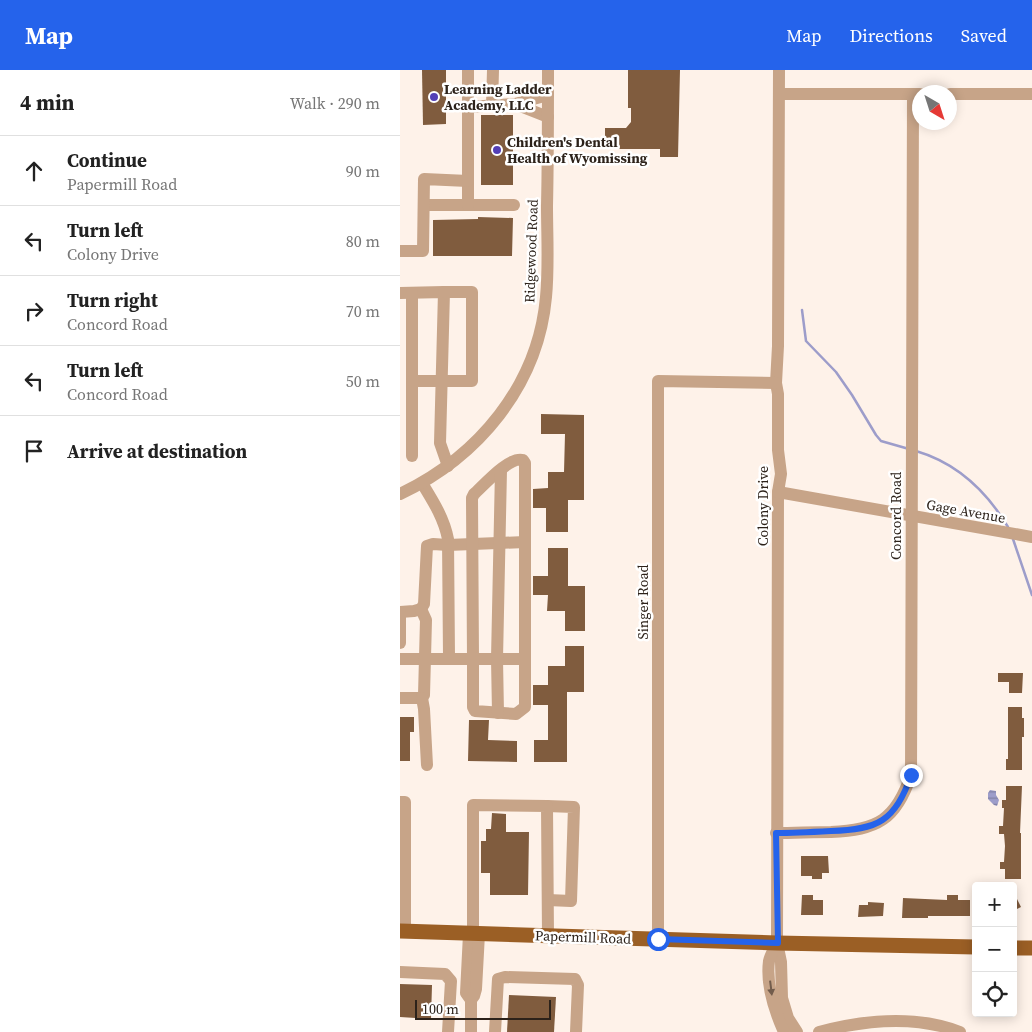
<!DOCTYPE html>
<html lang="en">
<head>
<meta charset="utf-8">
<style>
  :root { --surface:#fff; --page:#f2f2f2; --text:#222; --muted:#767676; --line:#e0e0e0; --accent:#2563eb }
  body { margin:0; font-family:"Source Serif 4",serif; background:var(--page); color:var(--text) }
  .controls { position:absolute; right:15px; bottom:15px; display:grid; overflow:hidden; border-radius:5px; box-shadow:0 2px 12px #0003 }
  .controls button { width:45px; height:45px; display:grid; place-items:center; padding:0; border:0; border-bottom:1px solid var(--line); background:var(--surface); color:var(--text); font:25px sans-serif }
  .compass { position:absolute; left:512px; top:15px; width:45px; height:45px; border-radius:50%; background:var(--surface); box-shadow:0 2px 12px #0003; rotate:141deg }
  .scale { position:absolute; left:15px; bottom:12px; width:136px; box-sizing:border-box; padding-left:5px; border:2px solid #2c221a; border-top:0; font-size:14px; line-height:18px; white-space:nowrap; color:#2c221a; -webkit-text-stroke:4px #fff; paint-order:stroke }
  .stop { position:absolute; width:15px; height:15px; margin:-11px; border:4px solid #2563eb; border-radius:50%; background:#fff }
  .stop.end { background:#2563eb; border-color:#fff; box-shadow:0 1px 5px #0008 }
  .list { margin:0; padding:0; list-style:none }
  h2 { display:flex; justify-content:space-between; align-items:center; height:65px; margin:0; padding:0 20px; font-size:21px }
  h2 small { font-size:16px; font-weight:400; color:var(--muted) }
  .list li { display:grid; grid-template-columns:32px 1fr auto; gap:15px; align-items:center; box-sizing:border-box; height:70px; padding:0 20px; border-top:1px solid var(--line) }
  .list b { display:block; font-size:19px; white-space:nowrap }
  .list p { margin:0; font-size:16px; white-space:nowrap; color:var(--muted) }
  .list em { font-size:16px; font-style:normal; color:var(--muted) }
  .icon { flex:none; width:28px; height:28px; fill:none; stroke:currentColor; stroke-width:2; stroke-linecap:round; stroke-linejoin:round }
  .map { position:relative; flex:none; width:632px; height:962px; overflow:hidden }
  header { display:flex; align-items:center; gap:30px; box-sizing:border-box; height:70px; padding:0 25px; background:var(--accent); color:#fff }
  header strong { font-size:24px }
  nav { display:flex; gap:28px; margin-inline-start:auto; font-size:18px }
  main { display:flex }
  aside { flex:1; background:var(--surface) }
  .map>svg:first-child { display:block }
</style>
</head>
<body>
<header>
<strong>Map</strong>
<nav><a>Map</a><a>Directions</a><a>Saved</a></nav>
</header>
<main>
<aside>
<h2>4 min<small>Walk · 290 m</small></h2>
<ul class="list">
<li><svg class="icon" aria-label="ahead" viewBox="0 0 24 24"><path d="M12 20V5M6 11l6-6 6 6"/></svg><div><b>Continue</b><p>Papermill Road</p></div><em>90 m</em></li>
<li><svg class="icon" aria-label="left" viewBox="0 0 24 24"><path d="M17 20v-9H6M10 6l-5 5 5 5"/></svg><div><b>Turn left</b><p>Colony Drive</p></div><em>80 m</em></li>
<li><svg class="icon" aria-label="right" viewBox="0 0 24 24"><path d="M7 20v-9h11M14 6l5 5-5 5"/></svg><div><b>Turn right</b><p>Concord Road</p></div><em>70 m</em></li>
<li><svg class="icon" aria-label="left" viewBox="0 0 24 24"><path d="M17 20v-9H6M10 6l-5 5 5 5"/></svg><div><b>Turn left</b><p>Concord Road</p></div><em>50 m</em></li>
<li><svg class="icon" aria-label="arrive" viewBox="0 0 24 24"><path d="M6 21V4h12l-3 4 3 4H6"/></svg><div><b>Arrive at destination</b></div></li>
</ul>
</aside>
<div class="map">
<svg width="632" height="962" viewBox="0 0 632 962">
  <defs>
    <pattern id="water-rules" width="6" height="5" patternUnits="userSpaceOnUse" patternTransform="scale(1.25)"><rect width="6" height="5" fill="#9d9dca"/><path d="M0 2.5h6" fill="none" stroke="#8080a3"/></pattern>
  </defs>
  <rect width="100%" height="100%" fill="#fef2e9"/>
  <path fill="url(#water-rules)" d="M 590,720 L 596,721 L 596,725 L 599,730 L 597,736 L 594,735 L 588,729 L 588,723 Z"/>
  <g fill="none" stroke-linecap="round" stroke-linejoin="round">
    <g stroke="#9d9dca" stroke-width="2.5">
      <path d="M 402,240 L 406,271 L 436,302 L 452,325 L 476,365 L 481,371 L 509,379"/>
      <path d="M 516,381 C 557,393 587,422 608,457"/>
      <path d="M 613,469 L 632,525"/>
    </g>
  </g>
  <g fill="#805c3e">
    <path d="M 22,0 L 46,0 L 46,54 L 23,55 Z"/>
    <path d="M 228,0 L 280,0 L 278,87 L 260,87 L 260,79 L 205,79 L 205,58 L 226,58 L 231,52 L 231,38 L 228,38 Z"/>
    <rect x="81" y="45" width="32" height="70"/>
    <path d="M 78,147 L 113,148 L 112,186 L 33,186 L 33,150 L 78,149 Z"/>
    <path d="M 141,344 L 184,345 L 184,430 L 168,430 L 168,462 L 146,462 L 146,438 L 133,438 L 133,419 L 148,418 L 148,402 L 164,402 L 165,364 L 141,364 Z"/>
    <path d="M 148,478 L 168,478 L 168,516 L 185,516 L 185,561 L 165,561 L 165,541 L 147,541 L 148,525 L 133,525 L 133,506 L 148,506 Z"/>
    <path d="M 165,576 L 184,576 L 184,622 L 167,622 L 167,692 L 134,692 L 134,670 L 148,670 L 148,635 L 133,635 L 133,615 L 148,615 L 148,596 L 165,596 Z"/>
    <path d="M 598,603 L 623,603 L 622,623 L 609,623 L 609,612 L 598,612 Z"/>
    <path d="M 608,637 L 622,637 L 622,648 L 624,648 L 624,667 L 622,667 L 622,700 L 606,700 L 606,689 L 608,689 Z"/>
    <path d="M 0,647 L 14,647 L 14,662 L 10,662 L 10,691 L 0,691 Z"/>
    <path d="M 69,650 L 89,650 L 88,670 L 117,671 L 117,692 L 68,691 Z"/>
    <path d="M 606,716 L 622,716 L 620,763 L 621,763 L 621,809 L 605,809 L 605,799 L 600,799 L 600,792 L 604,792 L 605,776 L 604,764 L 599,764 L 599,756 L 603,756 L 604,738 L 602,738 L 602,730 L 606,730 Z"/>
    <path d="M 92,743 L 106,744 L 106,762 L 129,762 L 128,825 L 90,825 L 90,803 L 81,803 L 81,771 L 86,771 L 86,759 L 91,759 Z"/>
    <path d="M 401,786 L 428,786 L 429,803 L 422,803 L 422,809 L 412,809 L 412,806 L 401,806 Z"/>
    <path d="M 613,821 L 621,837 L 613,841 Z"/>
    <path d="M 402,825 L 413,825 L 413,830 L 423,830 L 423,845 L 401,845 Z"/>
    <path d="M 547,825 L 558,825 L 558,830 L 570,830 L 570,846 L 528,846 L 528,848 L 502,848 L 503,828 L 547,830 Z"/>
    <path d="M 468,832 L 484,833 L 483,846 L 458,847 L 459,835 L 468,835 Z"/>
    <path d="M 0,914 L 32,915 L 31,949 L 0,947 Z"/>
    <path d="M 109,925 L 156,927 L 154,962 L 107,962 Z"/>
  </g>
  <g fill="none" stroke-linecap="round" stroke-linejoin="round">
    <g stroke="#c7a488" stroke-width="12">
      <path d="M 379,0 L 378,276 L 376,313 L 378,324 L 378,380 L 381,404 L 378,422 L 377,873 L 381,892 L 382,928 L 388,948 L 397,962"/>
      <path d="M 379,24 L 520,24"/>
      <path d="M 550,24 L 632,24"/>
      <path d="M 115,34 L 148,47"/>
      <path d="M 92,36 L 93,0"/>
      <path d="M 68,37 L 115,34 L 148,25"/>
      <path d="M 24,135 L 114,135"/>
      <path d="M 68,135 L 68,111"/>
      <path d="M 0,181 L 23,181 L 24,109 L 68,111 L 68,0"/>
      <path d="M 0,223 L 44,222 L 40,373 L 48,396"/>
      <path d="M 12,223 L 12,386"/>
      <path d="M 12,311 L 72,311 L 72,222 L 44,222"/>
      <path d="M 22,413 C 33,431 44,448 48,469 L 49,587"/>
      <path d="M 378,422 L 632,467"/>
      <path d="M 0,424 C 78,387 138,316 146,227 C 149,197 147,166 147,136 C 148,91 148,45 148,0"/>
      <path d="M 0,542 L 14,541 L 21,539 L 24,534 L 27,476 L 33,474 L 48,475 L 125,472"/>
      <path d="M 0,573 L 0,542"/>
      <path d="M 0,589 L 73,589 L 73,637 L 75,641 L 116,644 L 125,637 L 125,393 L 123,390 C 109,386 84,415 74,424 L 72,428 L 73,589 L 125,589"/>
      <path d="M 0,628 L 22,628 L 24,625 L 26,550 L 21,539"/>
      <path d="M 22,628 L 24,639 L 27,695"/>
      <path d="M 98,643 L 97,589 L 101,400"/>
      <path d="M 0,732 L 5,732 L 5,861"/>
      <path d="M 147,736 L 174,737 L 171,831 L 148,830"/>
      <path d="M 376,763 C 394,763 413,762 431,762 C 477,760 496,750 511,705 L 513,24"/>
      <path d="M 69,864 L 66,923 L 71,930"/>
      <path d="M 73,864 L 73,735 L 147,736 L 148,866"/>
      <path d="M 258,869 L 258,311 L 376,313"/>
      <path d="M 377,873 C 375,878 370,885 369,891 C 366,914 375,942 384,962"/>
      <path d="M 0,902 L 45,904 L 51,911 L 48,962"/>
      <path d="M 71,962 L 71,930 L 74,926 L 76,919 L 79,864"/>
      <path d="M 95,962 L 98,909 L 105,907 L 175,909 L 178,915 L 176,962"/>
      <path d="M 419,962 C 464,950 516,945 560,962"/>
    </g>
    <g stroke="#9b5f25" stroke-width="15">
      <path d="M 0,861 L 377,873 L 576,877"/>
      <path d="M 613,878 L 632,878"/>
    </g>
  </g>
  <defs><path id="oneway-solid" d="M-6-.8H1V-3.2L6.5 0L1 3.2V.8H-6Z" transform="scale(1.25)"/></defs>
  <use fill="#725c4c" href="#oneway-solid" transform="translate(371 918) rotate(83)"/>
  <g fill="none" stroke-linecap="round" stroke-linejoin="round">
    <path stroke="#2563eb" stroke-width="6" d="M 258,869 L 378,873 L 376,763 C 394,763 413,762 431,761 C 477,760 496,751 511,705"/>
  </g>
  <g fill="#533fb6" stroke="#fff" stroke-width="2">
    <circle cx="34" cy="27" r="5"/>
    <circle cx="97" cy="80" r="5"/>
  </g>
  <g text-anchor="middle" stroke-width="5" stroke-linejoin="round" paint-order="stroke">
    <g font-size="14" font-weight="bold" fill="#2c221a" stroke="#fff" text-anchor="start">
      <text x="44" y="24">Learning Ladder<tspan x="44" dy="16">Academy, LLC</tspan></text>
      <text x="107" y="77">Children's Dental<tspan x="107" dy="16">Health of Wyomissing</tspan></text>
    </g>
    <g font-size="14" fill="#2c221a" stroke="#fff">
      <text transform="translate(131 181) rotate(-88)" y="5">Ridgewood Road</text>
      <text transform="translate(363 436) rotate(-90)" y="5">Colony Drive</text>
      <text transform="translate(566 441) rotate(10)" y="5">Gage Avenue</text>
      <text transform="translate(496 446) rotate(-90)" y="5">Concord Road</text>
      <text transform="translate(243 532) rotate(-90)" y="5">Singer Road</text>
      <text transform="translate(183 867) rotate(2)" y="5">Papermill Road</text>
    </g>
  </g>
</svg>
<div class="controls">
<button>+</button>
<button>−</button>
<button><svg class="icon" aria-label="locate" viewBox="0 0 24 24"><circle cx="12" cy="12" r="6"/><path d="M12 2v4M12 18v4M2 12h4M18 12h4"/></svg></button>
</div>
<svg class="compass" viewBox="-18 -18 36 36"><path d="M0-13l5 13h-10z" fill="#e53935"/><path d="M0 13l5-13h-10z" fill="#767676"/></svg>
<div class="scale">100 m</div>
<div class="stop" style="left:258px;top:869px"></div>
<div class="stop end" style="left:511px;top:705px"></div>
</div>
</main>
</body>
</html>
